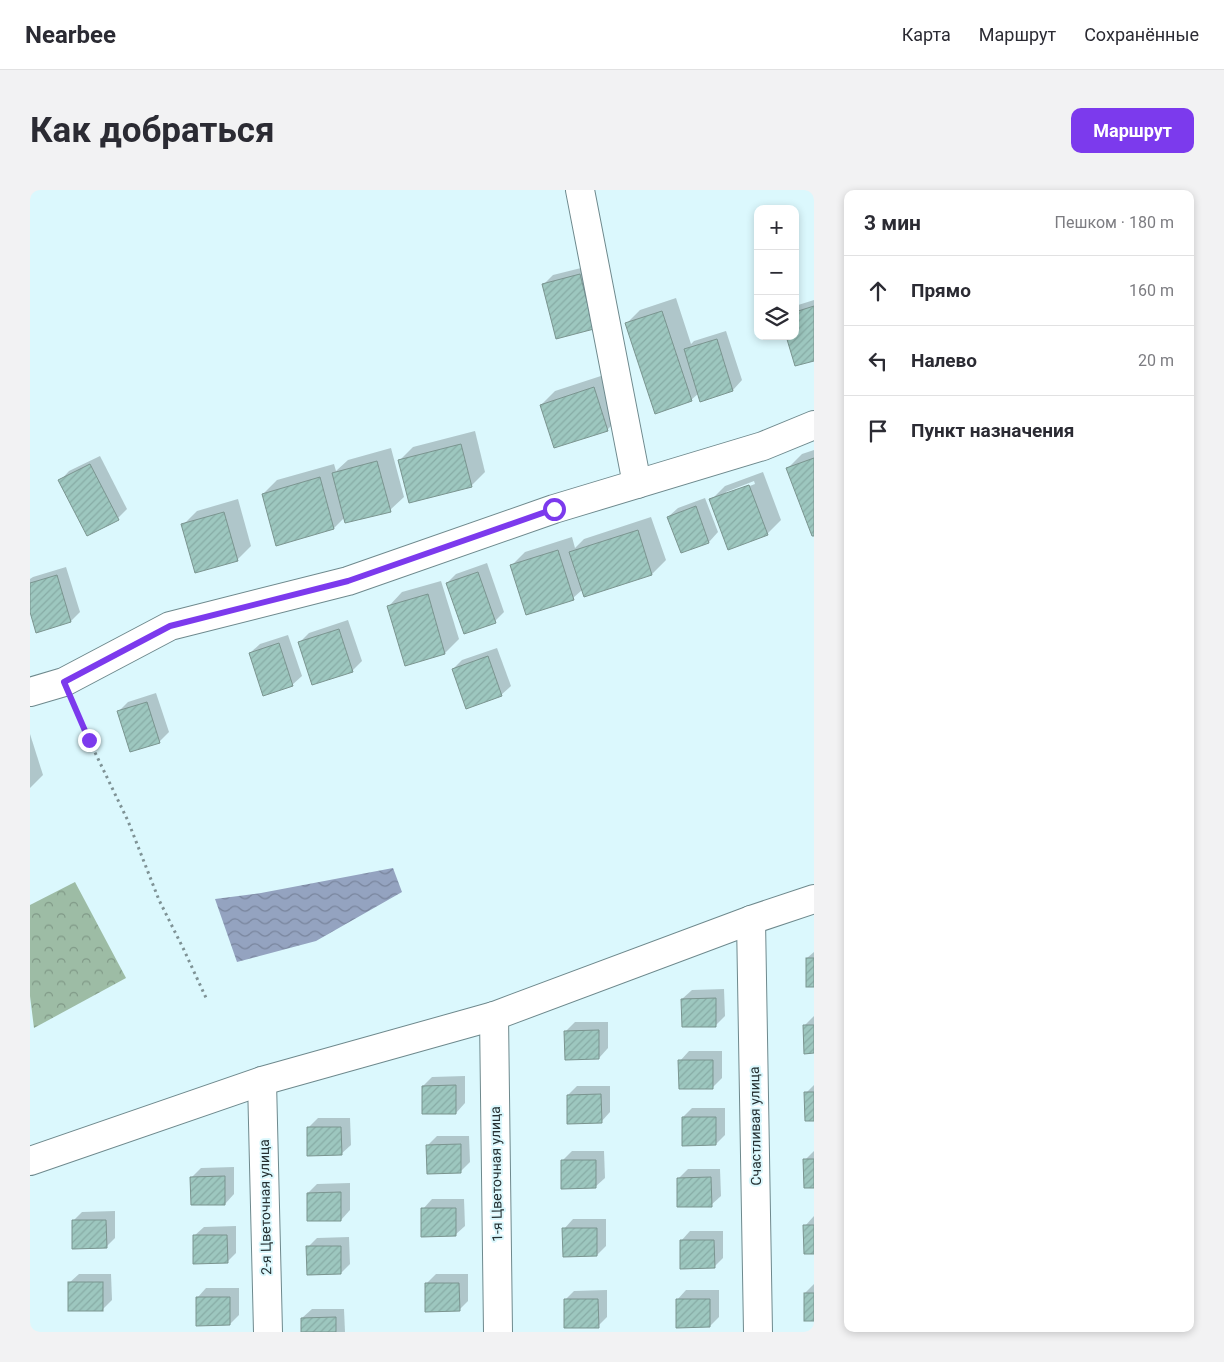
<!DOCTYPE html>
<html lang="ru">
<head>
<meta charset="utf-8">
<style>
  :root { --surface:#fff; --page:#f2f2f3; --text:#2b2b33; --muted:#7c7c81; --line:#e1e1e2; --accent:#7c3aed }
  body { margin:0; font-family:Roboto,sans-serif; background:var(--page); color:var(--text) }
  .controls { position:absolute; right:15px; top:15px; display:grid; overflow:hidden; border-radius:10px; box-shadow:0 2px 8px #0003 }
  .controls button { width:45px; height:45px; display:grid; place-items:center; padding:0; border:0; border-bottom:1px solid var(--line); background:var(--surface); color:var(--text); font:25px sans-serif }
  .stop { position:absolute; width:15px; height:15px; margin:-11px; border:4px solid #7c3aed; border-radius:50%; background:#fff }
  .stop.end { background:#7c3aed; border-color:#fff; box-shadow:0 1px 5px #0008 }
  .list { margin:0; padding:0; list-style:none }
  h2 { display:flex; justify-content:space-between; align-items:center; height:65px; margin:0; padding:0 20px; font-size:21px }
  h2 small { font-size:16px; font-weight:400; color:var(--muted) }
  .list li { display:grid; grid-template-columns:32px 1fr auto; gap:15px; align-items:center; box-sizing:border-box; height:70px; padding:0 20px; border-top:1px solid var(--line) }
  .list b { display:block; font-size:19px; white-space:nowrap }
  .list em { font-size:16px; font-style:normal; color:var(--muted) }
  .icon { flex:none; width:28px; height:28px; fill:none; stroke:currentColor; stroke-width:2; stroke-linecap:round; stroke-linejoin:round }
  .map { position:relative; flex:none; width:784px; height:1142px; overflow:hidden; border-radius:10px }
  header { display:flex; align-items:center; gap:30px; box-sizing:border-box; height:70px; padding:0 25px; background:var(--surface); border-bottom:1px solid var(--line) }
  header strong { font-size:24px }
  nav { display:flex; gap:28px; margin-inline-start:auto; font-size:18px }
  .intro { display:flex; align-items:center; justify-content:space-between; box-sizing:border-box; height:120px; padding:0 30px }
  h1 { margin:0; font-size:35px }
  .button { padding:12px 22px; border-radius:10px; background:var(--accent); color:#fff; font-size:18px; font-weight:700 }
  main { display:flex; gap:30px; padding:0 30px }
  aside { flex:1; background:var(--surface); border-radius:10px; box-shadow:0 2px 8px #0003 }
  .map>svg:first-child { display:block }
</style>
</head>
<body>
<header>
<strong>Nearbee</strong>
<nav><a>Карта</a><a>Маршрут</a><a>Сохранённые</a></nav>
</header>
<div class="intro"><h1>Как добраться</h1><a class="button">Маршрут</a></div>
<main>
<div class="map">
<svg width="784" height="1142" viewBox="0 0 784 1142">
  <defs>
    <pattern id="forest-crowns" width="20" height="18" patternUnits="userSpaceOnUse" patternTransform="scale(1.25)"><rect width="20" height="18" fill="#9dbca5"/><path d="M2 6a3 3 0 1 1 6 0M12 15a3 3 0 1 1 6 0" fill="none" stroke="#809987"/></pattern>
    <pattern id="water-waves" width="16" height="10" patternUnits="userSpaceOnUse" patternTransform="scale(1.25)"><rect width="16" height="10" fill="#94a3c0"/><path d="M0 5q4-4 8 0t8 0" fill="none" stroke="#79859d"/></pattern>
    <pattern id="building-hatch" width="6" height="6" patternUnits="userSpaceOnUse" patternTransform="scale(1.25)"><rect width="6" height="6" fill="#9dc7bf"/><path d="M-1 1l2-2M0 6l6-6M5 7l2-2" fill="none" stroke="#87aba5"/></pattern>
  </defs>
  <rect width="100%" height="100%" fill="#dbf8fd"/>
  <path fill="url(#forest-crowns)" d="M 45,692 L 96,788 L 4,838 L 0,806 L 0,715 Z"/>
  <path fill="url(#water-waves)" d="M 363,678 L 372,702 L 286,751 L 207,772 L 185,709 L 231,703 Z"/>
  <g fill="#0003" fill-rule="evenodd">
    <path d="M 559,76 L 573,129 L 527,148 L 513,95 L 523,85 Z"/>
    <path d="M 646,108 L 661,154 L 664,151 L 696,141 L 712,190 L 703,200 L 671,210 L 669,203 L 661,210 L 596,134 L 610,120 Z"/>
    <path d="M 784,110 L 784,170 L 765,146 L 765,116 Z"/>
    <path d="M 577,184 L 591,226 L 577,240 L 511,215 L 525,201 Z"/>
    <path d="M 445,241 L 455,282 L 441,296 L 369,271 L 383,257 Z"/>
    <path d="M 361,258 L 374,307 L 360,320 L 315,327 L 304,338 L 247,354 L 233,304 L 247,290 L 304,274 L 306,281 L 318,270 Z"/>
    <path d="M 784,260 L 784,344 L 758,278 L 772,264 Z"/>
    <path d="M 70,266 L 97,319 L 88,328 L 30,291 L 39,281 Z"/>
    <path d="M 733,282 L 751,330 L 737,344 L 681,310 L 695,296 ZM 724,291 L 725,294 L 696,305 L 696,302 Z"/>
    <path d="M 675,308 L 688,342 L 679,352 L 651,362 L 638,327 L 648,318 Z"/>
    <path d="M 208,309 L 221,356 L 207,370 L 153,335 L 167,321 Z"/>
    <path d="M 621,327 L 636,370 L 622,384 L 554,406 L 552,400 L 543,408 L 482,375 L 495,362 L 542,347 L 545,358 L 554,349 Z"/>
    <path d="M 457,373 L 474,422 L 465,431 L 417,393 L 426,384 Z"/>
    <path d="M 36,377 L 50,422 L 41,431 L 0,418 L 0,389 L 3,387 Z"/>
    <path d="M 411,391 L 429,449 L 415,463 L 376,475 L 359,416 L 372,402 Z"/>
    <path d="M 318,430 L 332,471 L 322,481 L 269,453 L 279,443 Z"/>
    <path d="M 258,445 L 272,486 L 262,495 L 220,463 L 230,454 Z"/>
    <path d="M 467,458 L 481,496 L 471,505 L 423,479 L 432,470 Z"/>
    <path d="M 126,503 L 139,542 L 129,552 L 89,521 L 98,512 Z"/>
    <path d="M 0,544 L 13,585 L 0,598 Z"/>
    <path d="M 784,762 L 784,795 L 777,768 Z"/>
    <path d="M 694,799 L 695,826 L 685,836 L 652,809 L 662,800 Z"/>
    <path d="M 784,826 L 784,862 L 775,835 Z"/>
    <path d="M 545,832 L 578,832 L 578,858 L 569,868 L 536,841 Z"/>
    <path d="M 659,861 L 692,861 L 692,888 L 683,897 L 650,871 Z"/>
    <path d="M 435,886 L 435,913 L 426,923 L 393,896 L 402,887 Z"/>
    <path d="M 784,895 L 784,930 L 776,903 Z"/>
    <path d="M 547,896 L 580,896 L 580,922 L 571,932 L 538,905 Z"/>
    <path d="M 662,918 L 695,918 L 695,945 L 686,954 L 653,927 Z"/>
    <path d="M 288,928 L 320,928 L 321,955 L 311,964 L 278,938 Z"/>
    <path d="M 407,946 L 439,946 L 440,972 L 430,982 L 398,955 Z"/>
    <path d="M 542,961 L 574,961 L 575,988 L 565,997 L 532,971 Z"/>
    <path d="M 784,961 L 784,997 L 775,970 Z"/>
    <path d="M 204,977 L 204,1004 L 195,1014 L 162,987 L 171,978 Z"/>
    <path d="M 658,979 L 690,979 L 691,1006 L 681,1015 L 648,989 Z"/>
    <path d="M 320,993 L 320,1020 L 311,1030 L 278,1003 L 287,994 Z"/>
    <path d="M 402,1009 L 434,1009 L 435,1036 L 425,1045 L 393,1019 Z"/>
    <path d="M 85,1021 L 85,1048 L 76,1057 L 43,1031 L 52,1022 Z"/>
    <path d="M 784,1026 L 784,1063 L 775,1036 Z"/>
    <path d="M 543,1029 L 576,1029 L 576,1056 L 567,1065 L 534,1039 Z"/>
    <path d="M 206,1036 L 206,1063 L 197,1072 L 164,1046 L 174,1037 Z"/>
    <path d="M 660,1041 L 693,1041 L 693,1068 L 684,1077 L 651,1051 Z"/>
    <path d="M 319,1047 L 320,1074 L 311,1083 L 278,1057 L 287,1048 Z"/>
    <path d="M 49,1084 L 81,1084 L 82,1110 L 72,1120 L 39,1093 Z"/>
    <path d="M 406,1084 L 438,1084 L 438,1111 L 429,1120 L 396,1094 Z"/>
    <path d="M 784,1094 L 784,1130 L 775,1103 Z"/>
    <path d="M 176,1098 L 209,1098 L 209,1125 L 200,1134 L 167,1108 Z"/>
    <path d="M 577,1100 L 577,1127 L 568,1136 L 535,1110 L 544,1101 Z"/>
    <path d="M 656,1100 L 689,1100 L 689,1127 L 680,1136 L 647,1110 Z"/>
    <path d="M 282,1119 L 314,1119 L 315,1142 L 273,1142 L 272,1128 Z"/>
  </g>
  <g fill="url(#building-hatch)" stroke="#7b9590">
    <path d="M 550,84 L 564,139 L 526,149 L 512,94 Z"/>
    <path d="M 784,116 L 784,171 L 765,176 L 756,146 L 765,146 L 765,122 Z"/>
    <path d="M 632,121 L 662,211 L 625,224 L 595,133 Z"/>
    <path d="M 687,149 L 703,201 L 670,212 L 654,159 Z"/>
    <path d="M 564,197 L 578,241 L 524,258 L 510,215 Z"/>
    <path d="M 431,254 L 442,297 L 379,313 L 368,270 Z"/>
    <path d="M 784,268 L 784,346 L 782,346 L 756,278 Z"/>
    <path d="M 347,271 L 361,322 L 315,333 L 302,283 Z"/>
    <path d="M 60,274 L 89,330 L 57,346 L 28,290 Z"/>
    <path d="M 290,287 L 304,339 L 246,356 L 232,304 Z"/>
    <path d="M 719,295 L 738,345 L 698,360 L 679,309 Z"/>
    <path d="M 666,316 L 679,353 L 651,363 L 637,327 Z"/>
    <path d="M 194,322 L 208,371 L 165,383 L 151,334 Z"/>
    <path d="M 608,340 L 622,385 L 554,407 L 539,362 Z"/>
    <path d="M 528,360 L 544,410 L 496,425 L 480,375 Z"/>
    <path d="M 448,382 L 466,433 L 434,444 L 416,393 Z"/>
    <path d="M 27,385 L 41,432 L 6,443 L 0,422 L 0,393 Z"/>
    <path d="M 398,404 L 415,464 L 375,476 L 357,416 Z"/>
    <path d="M 309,439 L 323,482 L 282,495 L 268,452 Z"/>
    <path d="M 249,453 L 263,496 L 233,506 L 219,463 Z"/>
    <path d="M 458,466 L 472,506 L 436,519 L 422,479 Z"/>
    <path d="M 117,512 L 130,553 L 100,562 L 87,521 Z"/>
    <rect x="776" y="768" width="8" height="29"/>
    <path d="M 686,808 L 686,837 L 652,837 L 651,809 Z"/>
    <path d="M 773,835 L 784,835 L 784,863 L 774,864 Z"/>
    <path d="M 569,840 L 569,869 L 535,870 L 534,841 Z"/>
    <path d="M 648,870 L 683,870 L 683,899 L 649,899 Z"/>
    <path d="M 426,895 L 426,924 L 392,924 L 392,896 Z"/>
    <path d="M 774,902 L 784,902 L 784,931 L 775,931 Z"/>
    <path d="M 571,904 L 572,933 L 537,934 L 537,905 Z"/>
    <path d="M 652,927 L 686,927 L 686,955 L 652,956 Z"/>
    <path d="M 277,937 L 311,937 L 312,965 L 277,966 Z"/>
    <path d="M 431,954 L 431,983 L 397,984 L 396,955 Z"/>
    <path d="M 773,969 L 784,969 L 784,998 L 774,998 Z"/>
    <path d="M 531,970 L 566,970 L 566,998 L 531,999 Z"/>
    <path d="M 195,986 L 195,1015 L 161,1015 L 160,987 Z"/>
    <path d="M 681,987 L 682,1017 L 647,1017 L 647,988 Z"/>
    <path d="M 311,1002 L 311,1031 L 277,1031 L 277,1003 Z"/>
    <path d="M 391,1018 L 426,1018 L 426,1046 L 391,1047 Z"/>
    <path d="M 42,1030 L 76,1030 L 77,1058 L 42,1059 Z"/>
    <path d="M 773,1035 L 784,1035 L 784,1064 L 774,1064 Z"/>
    <path d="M 532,1038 L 567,1038 L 567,1066 L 533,1067 Z"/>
    <path d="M 163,1045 L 197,1045 L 198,1073 L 163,1074 Z"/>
    <path d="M 650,1050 L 684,1050 L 685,1078 L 650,1079 Z"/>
    <path d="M 276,1056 L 311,1056 L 311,1084 L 277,1085 Z"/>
    <rect x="38" y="1092" width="35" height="29"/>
    <path d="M 395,1093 L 429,1093 L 430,1121 L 395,1122 Z"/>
    <rect x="774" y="1103" width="10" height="28"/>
    <path d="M 166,1107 L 200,1107 L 200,1135 L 166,1136 Z"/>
    <path d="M 534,1109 L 568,1109 L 569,1138 L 534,1138 Z"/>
    <path d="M 646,1109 L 680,1109 L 680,1137 L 646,1138 Z"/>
    <path d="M 306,1127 L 306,1142 L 271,1142 L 271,1128 Z"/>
  </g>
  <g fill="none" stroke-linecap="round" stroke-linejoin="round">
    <defs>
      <g id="minor">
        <path d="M 550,0 L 607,294"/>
        <path d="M 0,502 L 34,492 L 140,436 L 318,391 L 524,319 L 733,256 L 784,235"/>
        <path d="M 721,730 L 728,1142"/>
        <path d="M 464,826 L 468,1142"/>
        <path d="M 232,891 L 238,1142"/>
        <path d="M 0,971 L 232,891 L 464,826 L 721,730 L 784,709"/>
      </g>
    </defs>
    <use href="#minor" stroke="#6e898d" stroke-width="30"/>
    <path stroke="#7e9295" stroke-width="3" stroke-dasharray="2.5 4" stroke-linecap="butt" d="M 44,515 L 59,550 L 98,631 L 129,710 L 154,760 L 177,810"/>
    <use href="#minor" stroke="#fff" stroke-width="28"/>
  </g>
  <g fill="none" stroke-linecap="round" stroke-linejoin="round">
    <path stroke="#7c3aed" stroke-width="6" d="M 59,550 L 34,492 L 140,436 L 318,391 L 524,319"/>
  </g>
  <g text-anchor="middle" stroke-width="4" stroke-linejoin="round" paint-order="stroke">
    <g font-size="14" fill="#253032" stroke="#dbf8fd">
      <text transform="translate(725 936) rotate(-91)" y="5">Счастливая улица</text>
      <text transform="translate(466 984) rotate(-91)" y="5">1-я Цветочная улица</text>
      <text transform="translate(235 1017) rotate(-91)" y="5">2-я Цветочная улица</text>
    </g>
  </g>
</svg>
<div class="controls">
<button>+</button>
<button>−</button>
<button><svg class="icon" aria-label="layers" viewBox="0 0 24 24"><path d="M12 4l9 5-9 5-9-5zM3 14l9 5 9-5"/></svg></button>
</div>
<div class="stop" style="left:524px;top:319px"></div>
<div class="stop end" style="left:59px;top:550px"></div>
</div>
<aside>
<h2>3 мин<small>Пешком · 180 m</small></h2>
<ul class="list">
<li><svg class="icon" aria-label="ahead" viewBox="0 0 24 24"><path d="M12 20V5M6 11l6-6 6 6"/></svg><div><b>Прямо</b></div><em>160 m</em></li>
<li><svg class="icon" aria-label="left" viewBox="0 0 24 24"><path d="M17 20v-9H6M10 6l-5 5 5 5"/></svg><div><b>Налево</b></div><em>20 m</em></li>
<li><svg class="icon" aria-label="arrive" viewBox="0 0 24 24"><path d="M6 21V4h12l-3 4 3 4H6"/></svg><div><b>Пункт назначения</b></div></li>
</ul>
</aside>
</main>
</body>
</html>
